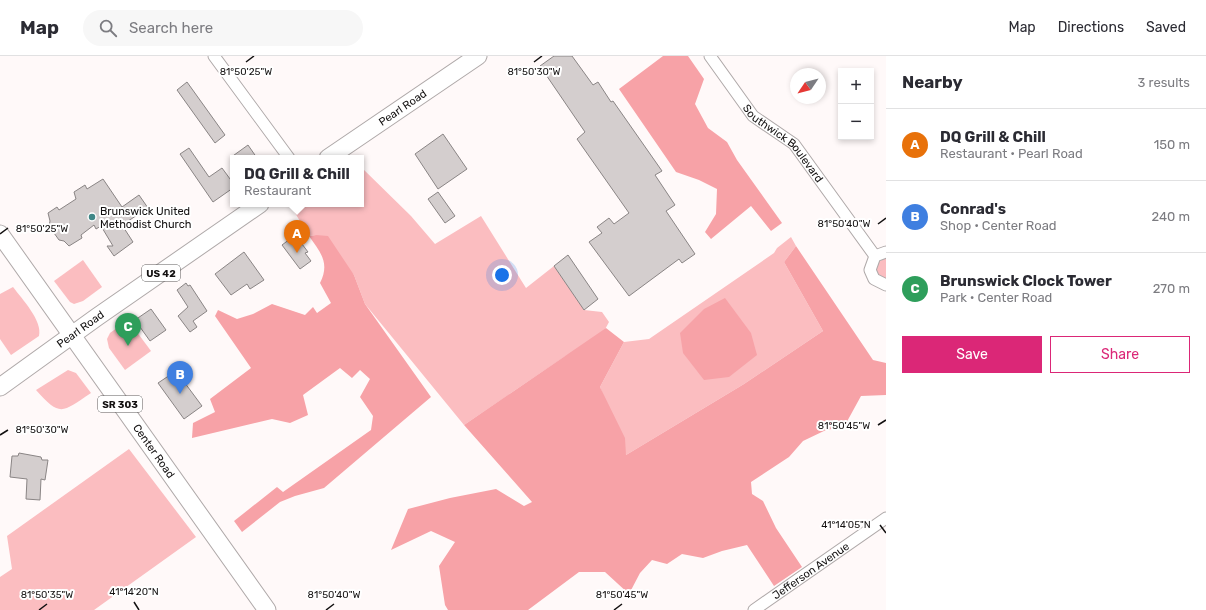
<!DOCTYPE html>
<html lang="en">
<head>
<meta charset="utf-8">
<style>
  :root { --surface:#fff; --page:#f7f7f7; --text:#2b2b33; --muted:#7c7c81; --line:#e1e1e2; --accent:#db2777 }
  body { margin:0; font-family:Rubik,sans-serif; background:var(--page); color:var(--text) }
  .controls { position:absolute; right:12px; top:12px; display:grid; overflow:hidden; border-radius:0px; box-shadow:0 2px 6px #0003 }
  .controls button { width:36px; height:36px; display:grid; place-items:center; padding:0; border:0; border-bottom:1px solid var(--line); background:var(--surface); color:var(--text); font:20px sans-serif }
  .compass { position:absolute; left:790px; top:12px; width:36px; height:36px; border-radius:50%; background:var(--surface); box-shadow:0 2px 6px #0003; rotate:235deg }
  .you { position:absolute; left:502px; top:219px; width:14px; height:14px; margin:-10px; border:3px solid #fff; border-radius:50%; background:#1a73e8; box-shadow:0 0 0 6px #1a73e833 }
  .badge { display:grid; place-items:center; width:26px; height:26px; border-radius:50%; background:var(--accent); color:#fff; font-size:13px; font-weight:700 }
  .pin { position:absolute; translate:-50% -33px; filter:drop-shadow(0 1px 2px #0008) }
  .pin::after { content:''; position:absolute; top:21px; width:14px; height:12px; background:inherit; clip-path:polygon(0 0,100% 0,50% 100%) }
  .popup { position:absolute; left:230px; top:99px; width:134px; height:52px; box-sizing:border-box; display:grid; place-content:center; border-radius:0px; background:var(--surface); filter:drop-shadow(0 1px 3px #0005); font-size:13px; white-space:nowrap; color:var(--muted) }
  .popup b { font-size:15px; color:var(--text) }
  .popup::after { content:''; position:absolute; left:50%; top:100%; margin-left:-8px; border:8px solid transparent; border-top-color:var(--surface) }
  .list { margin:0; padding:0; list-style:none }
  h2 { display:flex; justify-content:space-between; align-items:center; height:52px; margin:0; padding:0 16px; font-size:17px }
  h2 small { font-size:13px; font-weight:400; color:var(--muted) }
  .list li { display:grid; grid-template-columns:26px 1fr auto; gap:12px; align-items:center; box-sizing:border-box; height:72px; padding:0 16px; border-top:1px solid var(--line) }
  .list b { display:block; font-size:15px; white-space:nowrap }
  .list p { margin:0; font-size:13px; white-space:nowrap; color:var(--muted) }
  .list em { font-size:13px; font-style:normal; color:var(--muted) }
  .actions { display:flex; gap:8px; padding:12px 16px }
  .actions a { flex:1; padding:9px 0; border:1px solid var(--accent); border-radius:0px; text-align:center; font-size:14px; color:var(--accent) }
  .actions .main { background:var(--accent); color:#fff }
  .icon { flex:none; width:22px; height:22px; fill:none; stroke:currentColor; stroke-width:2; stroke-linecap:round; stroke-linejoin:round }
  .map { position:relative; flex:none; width:886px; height:554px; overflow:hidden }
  header { display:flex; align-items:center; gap:24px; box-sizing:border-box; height:56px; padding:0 20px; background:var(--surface); border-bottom:1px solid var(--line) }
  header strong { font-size:19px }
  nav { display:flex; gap:22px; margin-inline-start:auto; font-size:14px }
  .search { width:280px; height:36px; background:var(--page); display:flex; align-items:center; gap:10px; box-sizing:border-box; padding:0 14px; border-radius:22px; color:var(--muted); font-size:15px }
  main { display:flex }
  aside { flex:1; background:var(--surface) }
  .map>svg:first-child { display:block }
</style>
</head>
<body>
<header>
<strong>Map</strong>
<div class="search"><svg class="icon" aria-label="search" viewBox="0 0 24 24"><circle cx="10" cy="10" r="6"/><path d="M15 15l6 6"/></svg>Search here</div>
<nav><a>Map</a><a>Directions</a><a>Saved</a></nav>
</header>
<main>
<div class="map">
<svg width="886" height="554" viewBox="0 0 886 554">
  <rect width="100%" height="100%" fill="#fff9f9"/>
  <g fill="#fbbdc0">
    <path d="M 361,111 L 411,160 L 435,188 L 481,160 L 526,232 L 554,210 L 584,254 L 602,256 L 609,266 L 602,279 L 564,301 L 464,369 L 365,248 L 354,219 L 316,179 L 309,180 L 292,152 L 297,148 L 361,148 Z"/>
    <path d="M 791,181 L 796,190 L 784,206 L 823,275 L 744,328 L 626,399 L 600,331 L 624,286 L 649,283 L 774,197 L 777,192 Z"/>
    <path d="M 886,202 L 886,223 L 879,220 L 876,214 L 877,206 Z"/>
    <path d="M 83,204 L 102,231 L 83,245 L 74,248 L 70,246 L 54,225 Z"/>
    <path d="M 13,231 C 22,243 43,265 39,280 L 11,299 L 0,283 L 0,238 Z"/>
    <path d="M 128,264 L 151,295 L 125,314 L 109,292 L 107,283 L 110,277 Z"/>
    <path d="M 68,314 L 76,317 L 91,337 C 62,356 61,362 36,334 Z"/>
    <path d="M 129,393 L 196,481 L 94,554 L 0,554 L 0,521 L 12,513 L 7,480 Z"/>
  </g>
  <g fill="#f7a2a7">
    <path d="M 663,0 L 688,0 L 704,23 L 695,48 L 708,72 L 727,86 L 737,104 L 782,167 L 771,175 L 751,150 L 711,183 L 705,176 L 716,158 L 717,133 L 699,124 L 676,116 L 619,33 Z"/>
    <path d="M 316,179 L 328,180 L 354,219 L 365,248 L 431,341 L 324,432 L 295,440 L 280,446 L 242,476 L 234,465 L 277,431 L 283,436 L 371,374 L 373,360 L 360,341 L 370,323 L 360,314 L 352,322 L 340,312 L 303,339 L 308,359 L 290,367 L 272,363 L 192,382 L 193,367 L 215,356 L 210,343 L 251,312 L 215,260 L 218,254 L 237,263 L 253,258 L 272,248 L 305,259 L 313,251 L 317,257 L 331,247 L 320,227 C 330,207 321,197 309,180 Z"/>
    <path d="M 796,190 L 873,304 L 886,307 L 886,339 L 861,340 L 844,371 L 826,374 L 803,385 L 789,401 L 751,426 L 752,438 L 763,445 L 776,472 L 802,511 L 774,530 L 747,489 L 722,495 L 703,502 L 682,498 L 667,508 L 652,504 L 640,517 L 629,538 L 605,516 L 579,516 L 528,554 L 448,554 L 445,549 L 439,510 L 455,486 L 431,475 L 391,494 L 408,453 L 450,442 L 496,433 L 524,450 L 532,446 L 464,369 L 606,272 L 624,286 L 600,331 L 625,382 L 626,399 L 744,328 L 823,275 L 784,206 Z"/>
    <path d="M 725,242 L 751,277 L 757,299 L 729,321 L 704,324 L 683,297 L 680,277 L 704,253 Z"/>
  </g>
  <g fill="#d4cece" stroke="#8a8585">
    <path d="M 554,0 L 572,0 L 593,29 L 598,26 L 611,46 L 613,45 L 662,115 L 655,119 L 675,149 L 666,155 L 695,198 L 682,207 L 679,203 L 629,240 L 589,186 L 602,177 L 597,171 L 609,162 L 614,168 L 629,157 L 577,83 L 585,76 L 540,10 Z"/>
    <path d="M 187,26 L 225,79 L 215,87 L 177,34 Z"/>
    <path d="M 443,78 L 467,113 L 438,133 L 415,98 Z"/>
    <path d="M 248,89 L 257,102 L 230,102 Z"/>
    <path d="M 189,92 L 209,121 L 222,112 L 233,127 L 233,132 L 213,146 L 180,98 Z"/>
    <path d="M 103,123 L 122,151 L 139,139 L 148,152 L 122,169 L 133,186 L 114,200 L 107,190 L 113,190 L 101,170 L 96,173 L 94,169 L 81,179 L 82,182 L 69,190 L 64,185 L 59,184 L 49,170 L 50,165 L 48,157 L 57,151 L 59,154 L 76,143 L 74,136 L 85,129 L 87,133 Z"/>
    <path d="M 438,136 L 455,160 L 445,167 L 428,143 Z"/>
    <path d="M 294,180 L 297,185 L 299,184 L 308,196 L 305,197 L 311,205 L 300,213 L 282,189 Z"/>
    <path d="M 244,196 L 264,224 L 250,233 L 247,228 L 231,239 L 215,218 Z"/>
    <path d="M 568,199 L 598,243 L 584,254 L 554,210 Z"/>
    <path d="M 186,227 L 188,230 L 190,229 L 207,255 L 193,265 L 197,271 L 190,276 L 178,260 L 188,251 L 177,234 Z"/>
    <path d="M 151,253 L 166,274 L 150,285 L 135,264 Z"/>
    <path d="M 176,315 L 202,350 L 184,363 L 158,327 Z"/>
    <path d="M 19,397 L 41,401 L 42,404 L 48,404 L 45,424 L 41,423 L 40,444 L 26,443 L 27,423 L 10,421 L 12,400 L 18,400 Z"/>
  </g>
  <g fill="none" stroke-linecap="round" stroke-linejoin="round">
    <defs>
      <g id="street">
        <path d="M 214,0 L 289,102"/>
        <path id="s1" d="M 710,0 L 753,60 L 794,88 L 875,200"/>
        <path d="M 886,196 L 875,200 L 870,214 L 874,223 L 886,229"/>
        <path id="s2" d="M 754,554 L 886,462"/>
      </g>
      <g id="primary">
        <path id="s3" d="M 328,102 L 478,0"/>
        <path id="s4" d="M 0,178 L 267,554"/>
        <path id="s5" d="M 0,331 L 97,261 L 260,148"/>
      </g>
    </defs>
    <use href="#street" stroke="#afa9a9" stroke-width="13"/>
    <use href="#primary" stroke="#afa9a9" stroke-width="19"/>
    <use href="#street" stroke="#fff" stroke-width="11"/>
    <use href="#primary" stroke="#fff" stroke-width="17"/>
  </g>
  <path fill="none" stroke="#131111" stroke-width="1.5" d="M 246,6 L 254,0M 534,6 L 542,0M 878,168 L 886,162M 0,178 L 8,172M 878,369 L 886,364M 0,379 L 8,374M 880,469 L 886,477M 134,546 L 139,554M 39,554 L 47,548M 326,554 L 334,548M 614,554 L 622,548"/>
  <circle fill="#3f8787" stroke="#fff" stroke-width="1.5" cx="92" cy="161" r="4"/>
  <g text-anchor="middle" stroke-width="4" stroke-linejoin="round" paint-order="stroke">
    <g fill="#fff" stroke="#5a5858" stroke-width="1">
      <rect x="142" y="209" width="38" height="16" rx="3"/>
      <rect x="98" y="340" width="44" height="16" rx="3"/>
    </g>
    <g font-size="10" font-weight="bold" fill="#131111">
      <text x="161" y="221">US 42</text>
      <text x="120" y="352">SR 303</text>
    </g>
    <g font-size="11" fill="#131111" stroke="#fff">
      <text dy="4" stroke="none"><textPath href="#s3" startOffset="90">Pearl Road</textPath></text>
      <text dy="4" stroke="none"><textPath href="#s1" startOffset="115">Southwick Boulevard</textPath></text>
      <text dy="4" stroke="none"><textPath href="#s5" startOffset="99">Pearl Road</textPath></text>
      <text dy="4" stroke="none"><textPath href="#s4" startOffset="266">Center Road</textPath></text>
      <text dy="4" stroke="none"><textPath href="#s2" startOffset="69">Jefferson Avenue</textPath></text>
    </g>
    <g font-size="11" fill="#131111" stroke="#fff" text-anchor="start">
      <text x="100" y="159">Brunswick United<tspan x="100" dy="13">Methodist Church</tspan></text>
    </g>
  </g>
  <g font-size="10" text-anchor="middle" fill="#131111" stroke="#fff" stroke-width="4" stroke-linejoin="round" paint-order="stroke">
    <text x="246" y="19">81°50'25"W</text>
    <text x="534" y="19">81°50'30"W</text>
    <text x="844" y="171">81°50'40"W</text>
    <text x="42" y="176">81°50'25"W</text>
    <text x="844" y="373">81°50'45"W</text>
    <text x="42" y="377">81°50'30"W</text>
    <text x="846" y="472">41°14'05"N</text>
    <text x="134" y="539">41°14'20"N</text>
    <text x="47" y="542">81°50'35"W</text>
    <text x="334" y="542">81°50'40"W</text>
    <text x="622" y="542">81°50'45"W</text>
  </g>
</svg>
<div class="controls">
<button>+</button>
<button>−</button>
</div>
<svg class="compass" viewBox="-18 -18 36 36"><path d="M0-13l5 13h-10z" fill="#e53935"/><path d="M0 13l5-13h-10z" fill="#7c7c81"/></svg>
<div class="you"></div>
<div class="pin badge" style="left:297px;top:197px;background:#e8710a">A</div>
<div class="popup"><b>DQ Grill &amp; Chill</b>Restaurant</div>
<div class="pin badge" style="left:180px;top:338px;background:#3f7fe0">B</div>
<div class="pin badge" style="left:128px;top:290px;background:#2e9e5b">C</div>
</div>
<aside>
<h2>Nearby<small>3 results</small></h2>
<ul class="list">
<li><span class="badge" style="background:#e8710a">A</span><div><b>DQ Grill &amp; Chill</b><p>Restaurant · Pearl Road</p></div><em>150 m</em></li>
<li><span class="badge" style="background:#3f7fe0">B</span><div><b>Conrad's</b><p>Shop · Center Road</p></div><em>240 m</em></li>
<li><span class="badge" style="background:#2e9e5b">C</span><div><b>Brunswick Clock Tower</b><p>Park · Center Road</p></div><em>270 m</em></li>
</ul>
<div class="actions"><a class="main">Save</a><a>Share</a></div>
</aside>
</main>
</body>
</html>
